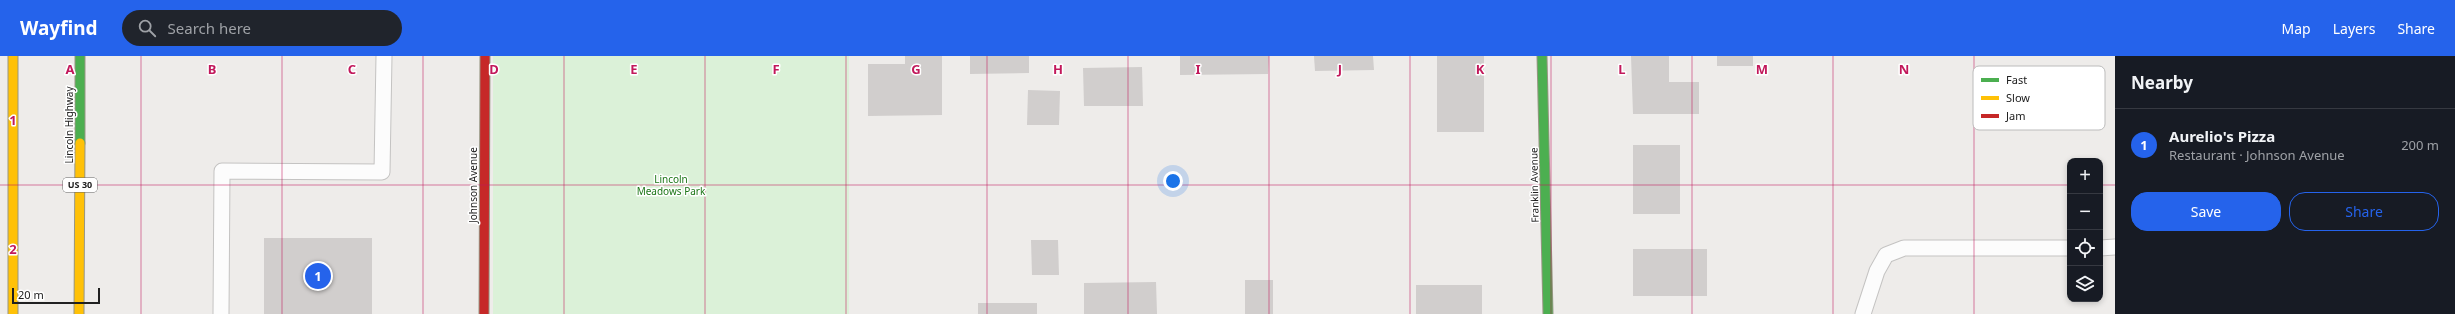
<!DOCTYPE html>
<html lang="en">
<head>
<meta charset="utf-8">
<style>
  :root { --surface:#171b24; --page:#20242c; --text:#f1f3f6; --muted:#9ea1a6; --line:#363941; --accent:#2563eb }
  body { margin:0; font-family:"Noto Sans",sans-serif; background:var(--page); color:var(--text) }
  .controls { position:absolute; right:12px; bottom:12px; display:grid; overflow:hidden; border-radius:8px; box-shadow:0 2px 6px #0003 }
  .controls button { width:36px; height:36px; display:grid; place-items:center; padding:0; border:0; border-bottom:1px solid var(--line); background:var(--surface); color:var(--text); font:20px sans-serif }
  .scale { position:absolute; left:12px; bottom:10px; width:88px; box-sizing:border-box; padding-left:4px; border:2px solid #202020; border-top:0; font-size:11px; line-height:14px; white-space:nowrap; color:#202020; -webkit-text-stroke:3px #fff; paint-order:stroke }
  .you { position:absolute; left:1173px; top:125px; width:14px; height:14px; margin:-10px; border:3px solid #fff; border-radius:50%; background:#1a73e8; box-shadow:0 0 0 6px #1a73e833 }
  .badge { display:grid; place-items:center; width:26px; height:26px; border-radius:50%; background:var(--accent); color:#fff; font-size:13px; font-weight:700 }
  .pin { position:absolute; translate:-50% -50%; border:2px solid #fff; box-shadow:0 1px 4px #0006 }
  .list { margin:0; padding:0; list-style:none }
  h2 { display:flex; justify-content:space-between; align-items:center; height:52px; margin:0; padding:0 16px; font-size:17px }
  h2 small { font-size:13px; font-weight:400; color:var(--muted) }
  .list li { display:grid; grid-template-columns:26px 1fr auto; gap:12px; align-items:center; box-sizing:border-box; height:72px; padding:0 16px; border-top:1px solid var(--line) }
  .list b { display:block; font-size:15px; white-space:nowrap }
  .list p { margin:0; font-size:13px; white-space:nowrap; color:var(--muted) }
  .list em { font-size:13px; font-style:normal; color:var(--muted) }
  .actions { display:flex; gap:8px; padding:12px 16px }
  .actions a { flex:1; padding:9px 0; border:1px solid var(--accent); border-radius:16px; text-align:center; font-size:14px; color:var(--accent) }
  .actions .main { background:var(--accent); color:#fff }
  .icon { flex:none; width:22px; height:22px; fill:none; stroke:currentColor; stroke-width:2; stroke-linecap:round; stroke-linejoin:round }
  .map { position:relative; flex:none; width:2115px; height:258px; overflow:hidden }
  header { display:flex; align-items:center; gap:24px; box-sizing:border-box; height:56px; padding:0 20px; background:var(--accent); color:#fff }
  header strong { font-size:19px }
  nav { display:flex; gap:22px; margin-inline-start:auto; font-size:14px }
  .search { width:280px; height:36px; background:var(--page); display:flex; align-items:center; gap:10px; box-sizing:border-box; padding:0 14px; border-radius:22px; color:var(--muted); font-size:15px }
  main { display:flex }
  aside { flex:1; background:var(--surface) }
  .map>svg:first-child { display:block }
</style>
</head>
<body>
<header>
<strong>Wayfind</strong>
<div class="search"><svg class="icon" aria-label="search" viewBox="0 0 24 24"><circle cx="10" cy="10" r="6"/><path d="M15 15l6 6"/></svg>Search here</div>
<nav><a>Map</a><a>Layers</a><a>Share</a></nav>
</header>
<main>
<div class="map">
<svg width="2115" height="258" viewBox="0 0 2115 258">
  <rect width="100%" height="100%" fill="#eeecea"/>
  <rect fill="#dbf1d8" x="493" y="0" width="356" height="258"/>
  <g fill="#d1cecd">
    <path d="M 905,0 L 942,0 L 942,59 L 868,60 L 868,8 L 905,8 Z"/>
    <path d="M 970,0 L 1029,0 L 1029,17 L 970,18 Z"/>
    <path d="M 1180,0 L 1269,0 L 1268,18 L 1180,19 Z"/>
    <path d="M 1314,0 L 1373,0 L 1374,14 L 1315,15 Z"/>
    <rect x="1437" y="0" width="47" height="76"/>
    <path d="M 1631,0 L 1669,0 L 1669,26 L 1699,26 L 1699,58 L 1633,58 Z"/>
    <rect x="1717" y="0" width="36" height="10"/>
    <path d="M 1142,11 L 1143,50 L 1084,50 L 1083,12 Z"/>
    <path d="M 1028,34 L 1060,35 L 1059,69 L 1027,69 Z"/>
    <rect x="1633" y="89" width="47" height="69"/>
    <rect x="264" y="182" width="108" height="76"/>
    <path d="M 1031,184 L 1058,184 L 1059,219 L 1032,219 Z"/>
    <rect x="1633" y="193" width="74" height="47"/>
    <rect x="1245" y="224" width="28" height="34"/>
    <path d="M 1156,226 L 1157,258 L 1084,258 L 1084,227 Z"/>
    <rect x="1416" y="229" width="66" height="29"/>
    <rect x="978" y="247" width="59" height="11"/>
  </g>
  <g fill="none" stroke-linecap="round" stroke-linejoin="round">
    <defs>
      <g id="lane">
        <path d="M 2100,192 L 2115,191"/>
        <path d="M 221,258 L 222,115 L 382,116 L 384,0"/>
        <path d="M 1863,258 L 1877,215 L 1886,199 L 1904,192 L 2070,192"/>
      </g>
      <g id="fast">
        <path d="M 1542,0 L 1548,258"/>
        <path d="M 80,87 L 80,0"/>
      </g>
      <g id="slow">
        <path d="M 13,0 L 13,258"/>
        <path d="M 79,258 L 80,87"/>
      </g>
      <path id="jam" d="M 484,258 L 485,0"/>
    </defs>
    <use href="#lane" stroke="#c4c3c2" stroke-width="17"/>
    <use href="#fast" stroke="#979683" stroke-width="11"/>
    <use href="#slow" stroke="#979683" stroke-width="11"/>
    <use href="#jam" stroke="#979683" stroke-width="11"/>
    <use href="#lane" stroke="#fcfcfc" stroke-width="15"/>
    <use href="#fast" stroke="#4caf50" stroke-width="9"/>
    <use href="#slow" stroke="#ffc107" stroke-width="9"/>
    <use href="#jam" stroke="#c62828" stroke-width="9"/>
  </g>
  <path fill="none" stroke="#c2185b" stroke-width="1" stroke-opacity="0.55" d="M 141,0 L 141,258M 282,0 L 282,258M 423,0 L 423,258M 564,0 L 564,258M 705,0 L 705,258M 846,0 L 846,258M 987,0 L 987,258M 1128,0 L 1128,258M 1269,0 L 1269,258M 1410,0 L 1410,258M 1551,0 L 1551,258M 1692,0 L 1692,258M 1833,0 L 1833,258M 1974,0 L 1974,258M 0,129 L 2070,129M 2100,129 L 2115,129"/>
  <g text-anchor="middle" stroke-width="3" stroke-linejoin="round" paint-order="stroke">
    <rect fill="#fff" stroke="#636363" stroke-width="1" x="63" y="122" width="34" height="14" rx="3"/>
    <g font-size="9" font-weight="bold" fill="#202020">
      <text x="80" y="132">US 30</text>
    </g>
    <g font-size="10" fill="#202020" stroke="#fff">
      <text transform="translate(69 69) rotate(-90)" y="4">Lincoln Highway</text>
      <text transform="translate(473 129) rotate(-90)" y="4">Johnson Avenue</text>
      <text transform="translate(1534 129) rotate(-91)" y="4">Franklin Avenue</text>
    </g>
    <g font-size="10" fill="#1c7617" stroke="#fff">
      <text x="671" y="127">Lincoln<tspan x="671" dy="12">Meadows Park</tspan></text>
    </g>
  </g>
  <rect x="1973" y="10" width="132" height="64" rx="6" fill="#fff" stroke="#bcbcbc" stroke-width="1"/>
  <rect x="1981" y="22" width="18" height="4" fill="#4caf50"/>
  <rect x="1981" y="40" width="18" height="4" fill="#ffc107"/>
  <rect x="1981" y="58" width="18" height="4" fill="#c62828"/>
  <g font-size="11" fill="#202020">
    <text x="2006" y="28">Fast</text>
    <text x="2006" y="46">Slow</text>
    <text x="2006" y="64">Jam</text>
  </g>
  <g font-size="13" text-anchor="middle" font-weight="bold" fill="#c2185b" stroke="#fff" stroke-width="3" stroke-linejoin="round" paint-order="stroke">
    <text x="70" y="18">A</text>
    <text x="212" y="18">B</text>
    <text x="352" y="18">C</text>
    <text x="494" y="18">D</text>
    <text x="634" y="18">E</text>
    <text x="776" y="18">F</text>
    <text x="916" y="18">G</text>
    <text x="1058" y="18">H</text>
    <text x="1198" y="18">I</text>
    <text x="1340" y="18">J</text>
    <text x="1480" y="18">K</text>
    <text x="1622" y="18">L</text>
    <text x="1762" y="18">M</text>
    <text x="1904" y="18">N</text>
    <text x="13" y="69">1</text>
    <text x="13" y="198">2</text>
  </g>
</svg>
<div class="controls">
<button>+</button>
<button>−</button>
<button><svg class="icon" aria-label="locate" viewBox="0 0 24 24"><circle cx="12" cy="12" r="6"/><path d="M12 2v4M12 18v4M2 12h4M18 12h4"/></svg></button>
<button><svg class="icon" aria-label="layers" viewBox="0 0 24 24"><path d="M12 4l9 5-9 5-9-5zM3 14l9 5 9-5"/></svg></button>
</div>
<div class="scale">20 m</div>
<div class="you"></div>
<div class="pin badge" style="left:318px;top:220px">1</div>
</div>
<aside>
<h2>Nearby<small></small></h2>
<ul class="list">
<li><span class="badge">1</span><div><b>Aurelio's Pizza</b><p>Restaurant · Johnson Avenue</p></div><em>200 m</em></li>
</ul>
<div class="actions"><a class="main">Save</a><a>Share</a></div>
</aside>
</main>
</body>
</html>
